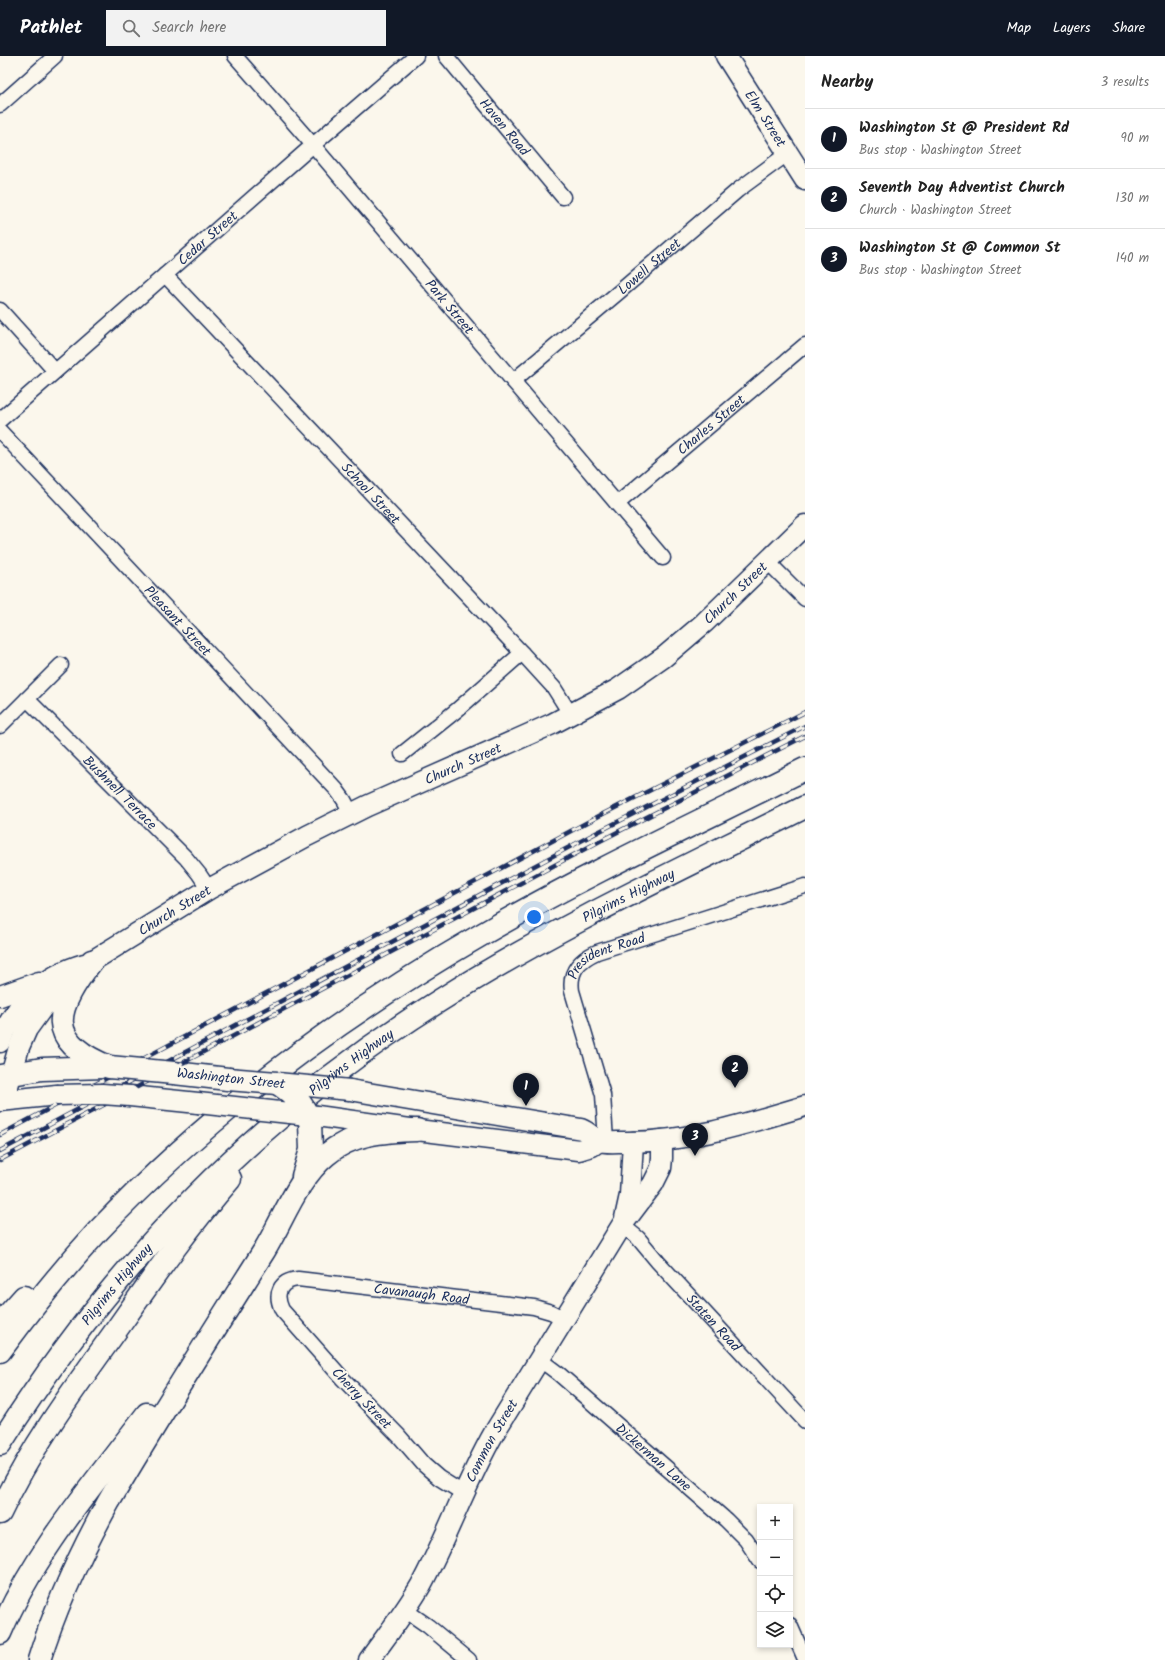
<!DOCTYPE html>
<html lang="en">
<head>
<meta charset="utf-8">
<style>
  :root { --surface:#fff; --page:#f2f2f2; --text:#222; --muted:#767676; --line:#e0e0e0; --accent:#111827 }
  body { margin:0; font-family:Kalam,sans-serif; background:var(--page); color:var(--text) }
  .controls { position:absolute; right:12px; bottom:12px; display:grid; overflow:hidden; border-radius:0px; box-shadow:0 2px 6px #0003 }
  .controls button { width:36px; height:36px; display:grid; place-items:center; padding:0; border:0; border-bottom:1px solid var(--line); background:var(--surface); color:var(--text); font:20px sans-serif }
  .you { position:absolute; left:534px; top:861px; width:14px; height:14px; margin:-10px; border:3px solid #fff; border-radius:50%; background:#1a73e8; box-shadow:0 0 0 6px #1a73e833 }
  .badge { display:grid; place-items:center; width:26px; height:26px; border-radius:50%; background:var(--accent); color:#fff; font-size:13px; font-weight:700 }
  .pin { position:absolute; translate:-50% -33px; filter:drop-shadow(0 1px 2px #0008) }
  .pin::after { content:''; position:absolute; top:21px; width:14px; height:12px; background:inherit; clip-path:polygon(0 0,100% 0,50% 100%) }
  .list { margin:0; padding:0; list-style:none }
  h2 { display:flex; justify-content:space-between; align-items:center; height:52px; margin:0; padding:0 16px; font-size:17px }
  h2 small { font-size:13px; font-weight:400; color:var(--muted) }
  .list li { display:grid; grid-template-columns:26px 1fr auto; gap:12px; align-items:center; box-sizing:border-box; height:60px; padding:0 16px; border-top:1px solid var(--line) }
  .list b { display:block; font-size:15px; white-space:nowrap }
  .list p { margin:0; font-size:13px; white-space:nowrap; color:var(--muted) }
  .list em { font-size:13px; font-style:normal; color:var(--muted) }
  .icon { flex:none; width:22px; height:22px; fill:none; stroke:currentColor; stroke-width:2; stroke-linecap:round; stroke-linejoin:round }
  .map { position:relative; flex:none; width:805px; height:1604px; overflow:hidden }
  header { display:flex; align-items:center; gap:24px; box-sizing:border-box; height:56px; padding:0 20px; background:var(--accent); color:#fff }
  header strong { font-size:19px }
  nav { display:flex; gap:22px; margin-inline-start:auto; font-size:14px }
  .search { width:280px; height:36px; background:var(--page); display:flex; align-items:center; gap:10px; box-sizing:border-box; padding:0 14px; border-radius:0px; color:var(--muted); font-size:15px }
  main { display:flex }
  aside { flex:1; background:var(--surface) }
  .map>svg:first-child { display:block }
</style>
</head>
<body>
<header>
<strong>Pathlet</strong>
<div class="search"><svg class="icon" aria-label="search" viewBox="0 0 24 24"><circle cx="10" cy="10" r="6"/><path d="M15 15l6 6"/></svg>Search here</div>
<nav><a>Map</a><a>Layers</a><a>Share</a></nav>
</header>
<main>
<div class="map">
<svg width="805" height="1604" viewBox="0 0 805 1604">
  <rect width="100%" height="100%" fill="#fbf7ec"/>
  <filter id="ink" filterUnits="userSpaceOnUse"><feTurbulence type="fractalNoise" baseFrequency=".025" numOctaves="2"/><feDisplacementMap in="SourceGraphic" scale="8" xChannelSelector="R" yChannelSelector="G"/><feConvolveMatrix kernelMatrix="1 2 1 2 8 2 1 2 1" color-interpolation-filters="sRGB"/></filter>
  <g filter="url(#ink)">
    <g fill="none" stroke-linecap="round" stroke-linejoin="round">
      <defs>
        <g id="street">
          <path id="s1" d="M 235,0 L 313,89 L 663,502"/>
          <path id="s2" d="M 446,0 L 563,141"/>
          <path d="M 0,49 L 55,0"/>
          <path id="s3" d="M 165,219 L 522,597 L 554,632 L 571,659"/>
          <path d="M 0,254 L 55,315"/>
          <path id="s4" d="M 513,325 L 619,236 L 738,134 L 787,98"/>
          <path id="s5" d="M 0,364 L 313,89 L 416,0"/>
          <path id="s6" d="M 0,375 L 336,733 L 344,744 L 351,757"/>
          <path id="s7" d="M 617,448 L 805,289"/>
          <path d="M 767,505 L 805,543"/>
          <path id="s8" d="M 27,643 L 186,802 L 199,818 L 209,833"/>
          <path d="M 0,670 L 61,609"/>
          <path d="M 402,698 L 457,654 L 522,597"/>
          <path id="s9" d="M 606,1085 L 603,1039 L 572,935 C 569,915 579,904 597,896 L 805,830"/>
          <path id="s10" d="M 622,1169 L 638,1182 L 658,1206 L 805,1365"/>
          <path id="s11" d="M 539,1303 L 559,1318 L 726,1464 L 746,1484 L 760,1505"/>
          <path id="s12" d="M 463,1437 L 439,1422 L 424,1409 L 399,1380 L 343,1323 L 282,1254 C 274,1237 280,1225 298,1223 L 534,1251 L 551,1256 L 565,1263"/>
          <path d="M 405,1554 L 428,1570 L 469,1604"/>
          <path d="M 790,1569 L 805,1603"/>
        </g>
        <g id="secondary">
          <path id="s13" d="M 726,0 L 805,124"/>
          <path d="M 0,940 L 39,926"/>
          <path d="M 0,986 C 15,947 45,919 84,908"/>
          <path d="M 350,1034 L 581,1073 C 589,1076 593,1082 599,1085 C 605,1087 617,1086 623,1086 C 685,1087 746,1068 805,1050"/>
          <path d="M 130,1040 L 198,1047"/>
          <path id="s14" d="M 4,1044 L 19,991 L 27,973 L 43,951 L 92,905 L 209,833 L 307,780 L 367,750 L 552,668 L 618,633 L 664,601 L 704,567 L 805,469"/>
          <path d="M 0,1045 L 57,1039"/>
          <path d="M 317,1060 L 417,1074 L 579,1094 L 592,1090 L 599,1085"/>
          <path d="M 625,1162 L 630,1139 L 633,1086"/>
          <path id="s15" d="M 369,1604 C 387,1579 406,1555 421,1529 C 448,1479 466,1426 494,1377 L 622,1169 L 653,1128 L 661,1112 L 662,1102 L 662,1084"/>
        </g>
        <g id="primary">
          <path d="M 92,905 C 54,953 44,985 109,1011"/>
          <path d="M 174,1017 L 228,1023"/>
          <path d="M 0,1020 L 42,1013 L 104,1011"/>
        </g>
        <g id="highway">
          <path d="M 303,1120 L 311,1094 L 310,1066"/>
          <path d="M 0,1268 L 24,1241"/>
          <path d="M 0,1295 C 31,1253 64,1212 99,1174 C 210,1057 342,959 481,879 C 586,818 697,767 805,713"/>
          <path id="s16" d="M 0,1388 C 115,1206 257,1059 439,945 C 556,871 682,813 805,751"/>
          <path d="M 0,1457 C 30,1393 71,1337 112,1280 C 150,1226 187,1172 230,1123"/>
          <path d="M 0,1577 C 35,1495 94,1428 147,1358"/>
          <path d="M 39,1604 C 56,1549 80,1498 108,1447 C 158,1362 211,1279 264,1195 C 283,1164 297,1123 326,1099 C 352,1077 384,1075 417,1074"/>
        </g>
      </defs>
      <use href="#street" stroke="#1b2f5e" stroke-width="17"/>
      <use href="#secondary" stroke="#1b2f5e" stroke-width="23"/>
      <use href="#primary" stroke="#1b2f5e" stroke-width="25"/>
      <use href="#highway" stroke="#1b2f5e" stroke-width="25"/>
      <use href="#street" stroke="#fbf7ec" stroke-width="14"/>
      <use href="#secondary" stroke="#fbf7ec" stroke-width="20"/>
      <use href="#primary" stroke="#fbf7ec" stroke-width="22"/>
      <use href="#highway" stroke="#fbf7ec" stroke-width="22"/>
      <defs>
        <g id="rail">
          <path d="M 0,1079 L 599,760 L 805,656"/>
          <path d="M 0,1095 L 594,778 L 805,670"/>
          <path d="M 0,1104 L 598,786 L 805,680"/>
        </g>
      </defs>
      <use href="#rail" stroke="#1b2f5e" stroke-width="4.5"/>
      <use href="#rail" stroke="#fbf7ec" stroke-width="3" stroke-dasharray="9" stroke-linecap="butt"/>
      <defs>
        <g id="secondary-bridge">
          <path d="M 277,1027 L 350,1034"/>
          <path d="M 57,1039 L 102,1038 L 130,1040"/>
          <path d="M 198,1047 L 317,1060"/>
        </g>
        <g id="primary-bridge">
          <path d="M 109,1011 L 174,1017"/>
          <path d="M 228,1023 L 277,1027"/>
        </g>
        <path id="highway-bridge" d="M 277,1027 C 294,1038 303,1047 310,1066"/>
      </defs>
      <use href="#secondary-bridge" stroke="#1b2f5e" stroke-width="23" stroke-linecap="butt"/>
      <use href="#primary-bridge" stroke="#1b2f5e" stroke-width="25" stroke-linecap="butt"/>
      <use href="#highway-bridge" stroke="#1b2f5e" stroke-width="25" stroke-linecap="butt"/>
      <use href="#secondary-bridge" stroke="#fbf7ec" stroke-width="20"/>
      <use href="#primary-bridge" stroke="#fbf7ec" stroke-width="22"/>
      <use href="#highway-bridge" stroke="#fbf7ec" stroke-width="22"/>
    </g>
  </g>
  <g text-anchor="middle" stroke-width="4" stroke-linejoin="round" paint-order="stroke">
    <g font-size="14" fill="#1b2f5e" stroke="#fbf7ec">
      <text dy="5" stroke="none"><textPath href="#s13" startOffset="74">Elm Street</textPath></text>
      <text dy="5" stroke="none"><textPath href="#s2" startOffset="92">Haven Road</textPath></text>
      <text dy="5" stroke="none"><textPath href="#s5" startOffset="276">Cedar Street</textPath></text>
      <text dy="5" stroke="none"><textPath href="#s4" startOffset="178">Lowell Street</textPath></text>
      <text dy="5" stroke="none"><textPath href="#s1" startOffset="330">Park Street</textPath></text>
      <text dy="5" stroke="none"><textPath href="#s7" startOffset="123">Charles Street</textPath></text>
      <text dy="5" stroke="none"><textPath href="#s3" startOffset="300">School Street</textPath></text>
      <text dy="5" stroke="none"><textPath href="#s14" startOffset="914">Church Street</textPath></text>
      <text dy="5" stroke="none"><textPath href="#s6" startOffset="260">Pleasant Street</textPath></text>
      <text dy="5" stroke="none"><textPath href="#s14" startOffset="590">Church Street</textPath></text>
      <text dy="5" stroke="none"><textPath href="#s8" startOffset="132">Bushnell Terrace</textPath></text>
      <text dy="5" stroke="none"><textPath href="#s16" startOffset="846">Pilgrims Highway</textPath></text>
      <text dy="5" stroke="none"><textPath href="#s14" startOffset="266">Church Street</textPath></text>
      <text dy="5" stroke="none"><textPath href="#s9" startOffset="211">President Road</textPath></text>
      <text dy="5" stroke="none"><textPath href="#s16" startOffset="522">Pilgrims Highway</textPath></text>
      <text transform="translate(231 1022) rotate(6)" y="5">Washington Street</text>
      <text dy="5" stroke="none"><textPath href="#s16" startOffset="198">Pilgrims Highway</textPath></text>
      <text dy="5" stroke="none"><textPath href="#s12" startOffset="426">Cavanaugh Road</textPath></text>
      <text dy="5" stroke="none"><textPath href="#s10" startOffset="134">Staten Road</textPath></text>
      <text transform="translate(362 1342) rotate(46)" y="5">Cherry Street</text>
      <text dy="5" stroke="none"><textPath href="#s15" startOffset="252">Common Street</textPath></text>
      <text dy="5" stroke="none"><textPath href="#s11" startOffset="151">Dickerman Lane</textPath></text>
    </g>
  </g>
</svg>
<div class="controls">
<button>+</button>
<button>−</button>
<button><svg class="icon" aria-label="locate" viewBox="0 0 24 24"><circle cx="12" cy="12" r="6"/><path d="M12 2v4M12 18v4M2 12h4M18 12h4"/></svg></button>
<button><svg class="icon" aria-label="layers" viewBox="0 0 24 24"><path d="M12 4l9 5-9 5-9-5zM3 14l9 5 9-5"/></svg></button>
</div>
<div class="you"></div>
<div class="pin badge" style="left:526px;top:1050px">1</div>
<div class="pin badge" style="left:735px;top:1032px">2</div>
<div class="pin badge" style="left:695px;top:1100px">3</div>
</div>
<aside>
<h2>Nearby<small>3 results</small></h2>
<ul class="list">
<li><span class="badge">1</span><div><b>Washington St @ President Rd</b><p>Bus stop · Washington Street</p></div><em>90 m</em></li>
<li><span class="badge">2</span><div><b>Seventh Day Adventist Church</b><p>Church · Washington Street</p></div><em>130 m</em></li>
<li><span class="badge">3</span><div><b>Washington St @ Common St</b><p>Bus stop · Washington Street</p></div><em>140 m</em></li>
</ul>
</aside>
</main>
</body>
</html>
